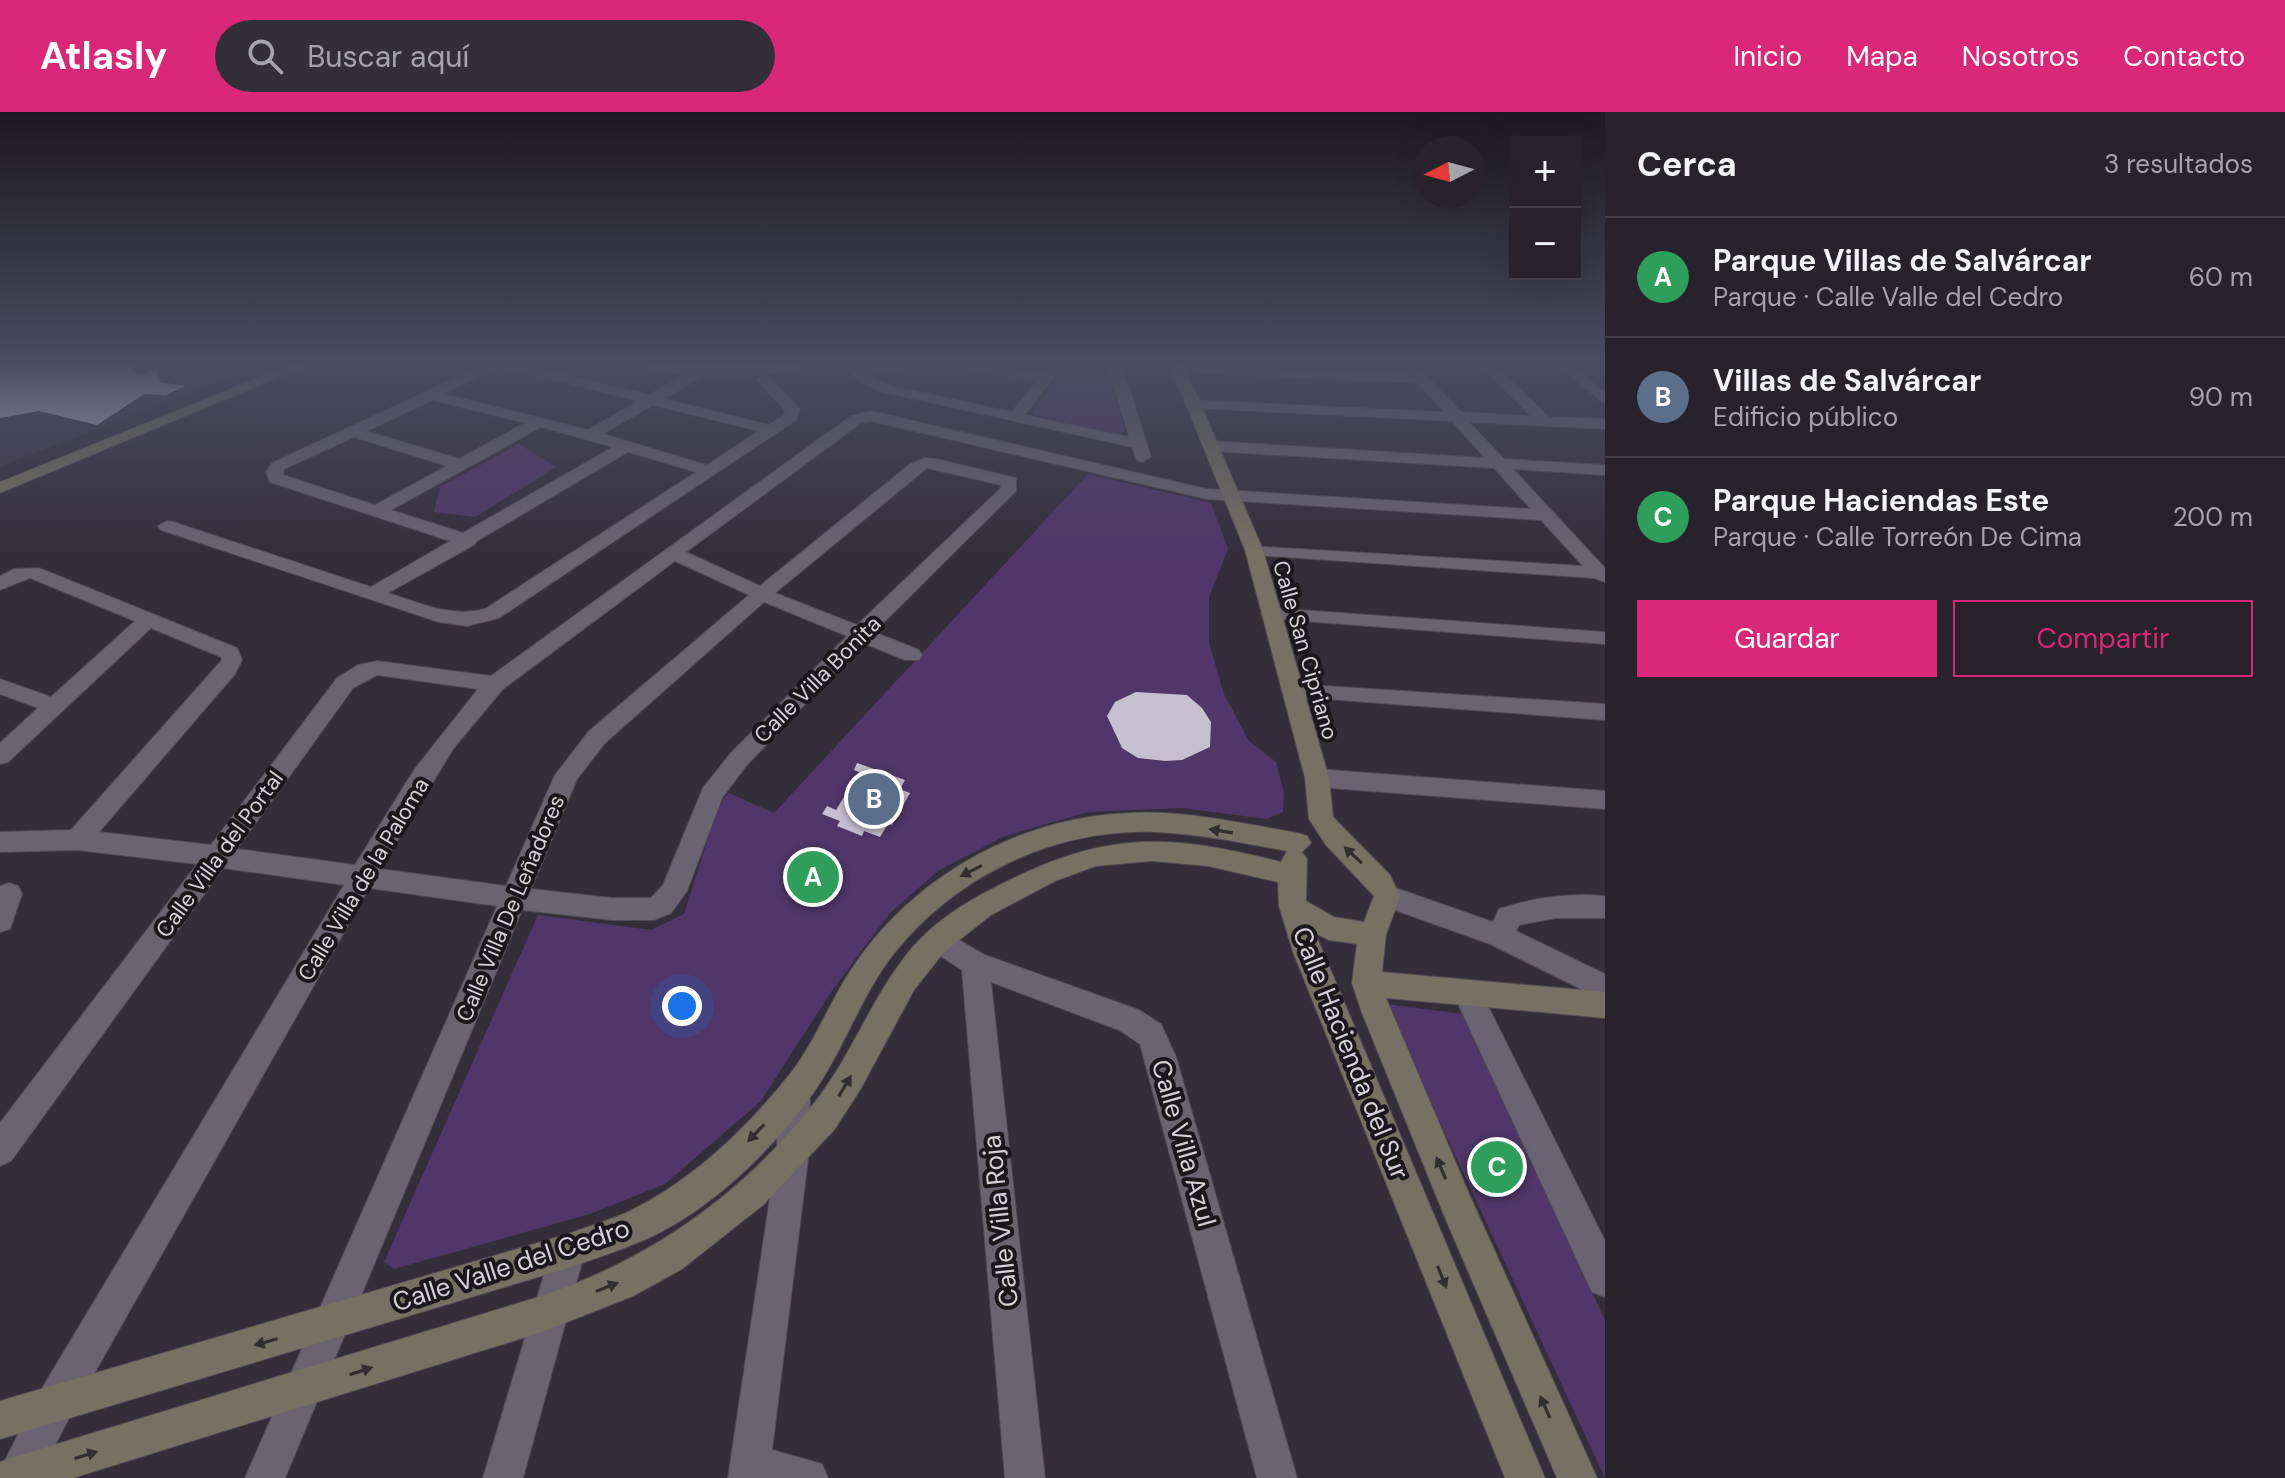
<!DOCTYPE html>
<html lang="es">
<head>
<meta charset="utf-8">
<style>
  :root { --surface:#27222c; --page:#332f38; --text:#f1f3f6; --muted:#a4a4a9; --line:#433f48; --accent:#db2777 }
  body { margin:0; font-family:"DM Sans",sans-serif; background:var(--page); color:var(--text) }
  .controls { position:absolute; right:24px; top:24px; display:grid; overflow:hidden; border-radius:0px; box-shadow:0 8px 32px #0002 }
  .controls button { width:72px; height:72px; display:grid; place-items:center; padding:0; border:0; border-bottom:2px solid var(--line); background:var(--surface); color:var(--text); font:40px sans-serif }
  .compass { position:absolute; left:1413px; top:24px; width:72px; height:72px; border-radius:50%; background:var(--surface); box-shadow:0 8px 32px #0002; rotate:264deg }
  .you { position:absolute; left:682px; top:894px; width:28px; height:28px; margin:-20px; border:6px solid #fff; border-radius:50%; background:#1a73e8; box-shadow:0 0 0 12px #1a73e833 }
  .badge { display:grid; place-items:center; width:52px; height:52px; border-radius:50%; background:var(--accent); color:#fff; font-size:26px; font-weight:700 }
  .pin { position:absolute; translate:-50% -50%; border:4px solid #fff; box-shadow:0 2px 8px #0006 }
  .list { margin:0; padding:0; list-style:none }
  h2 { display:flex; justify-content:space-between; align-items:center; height:104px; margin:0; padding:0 32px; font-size:34px }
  h2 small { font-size:26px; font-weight:400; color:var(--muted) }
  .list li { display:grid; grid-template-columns:52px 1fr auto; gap:24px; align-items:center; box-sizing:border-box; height:120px; padding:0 32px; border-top:2px solid var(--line) }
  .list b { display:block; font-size:30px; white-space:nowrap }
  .list p { margin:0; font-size:26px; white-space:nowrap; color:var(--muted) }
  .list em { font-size:26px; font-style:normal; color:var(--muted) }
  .actions { display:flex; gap:16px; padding:24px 32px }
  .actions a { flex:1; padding:18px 0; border:2px solid var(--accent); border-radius:0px; text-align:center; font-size:28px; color:var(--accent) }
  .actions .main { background:var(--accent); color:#fff }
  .icon { flex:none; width:44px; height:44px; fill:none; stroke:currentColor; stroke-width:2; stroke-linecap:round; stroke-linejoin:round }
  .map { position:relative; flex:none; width:1605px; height:1366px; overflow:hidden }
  header { display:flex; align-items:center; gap:48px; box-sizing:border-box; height:112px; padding:0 40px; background:var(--accent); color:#fff }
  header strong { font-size:38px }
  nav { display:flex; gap:44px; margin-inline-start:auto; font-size:28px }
  .search { width:560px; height:72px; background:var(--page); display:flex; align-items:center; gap:20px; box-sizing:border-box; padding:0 28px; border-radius:44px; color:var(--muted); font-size:30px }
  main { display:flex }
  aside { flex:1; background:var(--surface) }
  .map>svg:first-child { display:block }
</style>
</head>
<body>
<header>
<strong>Atlasly</strong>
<div class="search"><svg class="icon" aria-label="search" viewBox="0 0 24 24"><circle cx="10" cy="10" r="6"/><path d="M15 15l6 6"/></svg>Buscar aquí</div>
<nav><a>Inicio</a><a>Mapa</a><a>Nosotros</a><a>Contacto</a></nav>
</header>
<main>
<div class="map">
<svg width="1605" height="1366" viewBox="0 0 1605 1366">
  <rect width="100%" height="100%" fill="#342e3b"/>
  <path fill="#3f3749" d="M 0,253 L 259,253 L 0,355 Z"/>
  <g fill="#503669">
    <path d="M 1064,253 L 1107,253 L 1125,319 L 1122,322 L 1113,323 L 1032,302 Z"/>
    <path d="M 519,332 L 556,355 L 475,405 L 434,400 L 440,375 Z"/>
    <path d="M 1088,362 L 1211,391 L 1228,437 L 1209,485 L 1209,531 L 1224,582 L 1249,629 L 1276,650 L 1284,681 L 1283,700 L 1267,707 L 1182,696 L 1089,700 L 1005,724 L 938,759 L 889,802 L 831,880 L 761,989 L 665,1072 L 590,1102 L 394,1157 L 384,1150 L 538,803 L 651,818 L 684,802 L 719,692 L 729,681 L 774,701 Z"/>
    <path d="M 1385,892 L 1463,902 L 1605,1208 L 1605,1366 Z"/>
  </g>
  <g fill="#c6bfcf">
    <path d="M 0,253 L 132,253 L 135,256 L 129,258 L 144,262 L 157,256 L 160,270 L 185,274 L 166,283 L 144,282 L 97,313 L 39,299 L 0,306 Z"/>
    <path d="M 1136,580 L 1187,583 L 1202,596 L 1211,610 L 1210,635 L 1182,648 L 1166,649 L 1138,646 L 1122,636 L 1107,604 L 1115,590 Z"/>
    <path d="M 857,651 L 905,668 L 900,677 L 910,681 L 892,713 L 888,712 L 880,725 L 864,719 L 862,724 L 837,714 L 840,709 L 822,702 L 827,694 L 836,698 L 859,660 L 854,658 Z"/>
  </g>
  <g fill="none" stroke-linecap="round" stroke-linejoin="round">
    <defs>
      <g id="street">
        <path d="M 484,253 L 502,253 L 444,282 L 588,318 L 638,289 L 505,256 L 503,253 L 526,253 L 649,283 L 700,253 L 714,253 L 707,262 L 664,287 L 769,313 L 784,303 L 785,298 L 756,267 L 763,263 L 768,264 L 800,297 L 796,308 L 499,506 L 467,514 L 439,510 L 161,418 L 158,414 L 167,409 L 173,410 L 371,475 L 450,429 L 270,370 L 266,360 L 272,351 ZM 432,288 L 525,311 L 459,347 L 367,319 ZM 653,293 L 759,319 L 707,353 L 603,322 ZM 541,315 L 613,335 L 463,421 L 391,398 ZM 354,325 L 447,354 L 375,393 L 283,363 L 284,357 ZM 628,340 L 696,360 L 485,497 C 451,506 421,491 388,481 L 474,433 L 477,429 Z"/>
        <path d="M 846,253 L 859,253 L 862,256 L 905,253 L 903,256 L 870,263 L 892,274 L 1012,300 L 1036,269 L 968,257 L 961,253 L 991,253 L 1042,261 L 1048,253 L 1058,253 L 1060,256 L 1025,303 L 1129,325 L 1108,253 L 1122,253 L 1151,345 L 1143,350 L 1137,348 L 1132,335 L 883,280 C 867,274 852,267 846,253 Z"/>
        <path d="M 1175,253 L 1410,262 L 1402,253 L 1416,253 L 1461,300 L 1531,304 L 1480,253 L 1495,253 L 1549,305 L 1605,307 L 1605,317 L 1469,310 L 1504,347 L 1605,353 L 1605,363 L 1513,357 L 1605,456 L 1605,470 L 1594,466 L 1254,443 L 1248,442 L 1245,438 L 1248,434 L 1583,454 L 1541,408 L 1207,387 L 871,309 L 861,311 L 686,440 L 760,474 L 910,352 L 925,346 L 936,347 L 1016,366 L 1016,379 L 874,520 L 919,538 L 922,543 L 919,548 L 905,548 L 863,531 L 746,654 L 722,686 L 687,779 L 671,801 L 654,808 L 612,808 L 522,798 L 285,1366 L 245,1366 L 497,794 L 369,776 L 69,1306 L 38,1366 L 0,1366 L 3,1352 L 41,1278 L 344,773 L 223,756 L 11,1049 L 0,1054 L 0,1011 L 197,752 L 77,738 L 0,740 L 0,720 L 71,718 L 222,548 L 221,545 L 151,516 L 8,650 L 0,652 L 0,631 L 38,596 L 0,582 L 0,567 L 51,585 L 135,509 L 30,466 L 0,478 L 0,464 L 14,457 L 39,456 L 237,536 L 242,548 L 235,562 L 99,720 L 211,733 L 337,566 L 358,553 L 377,549 L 491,564 L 851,304 L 871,299 L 1207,377 L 1531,397 L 1494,356 L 1211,339 L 1203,334 L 1211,329 L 1485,346 L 1452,309 L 1194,296 L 1187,292 L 1194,288 L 1444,300 L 1418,271 L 1179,260 L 1172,256 ZM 927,356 L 1001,373 L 1000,377 L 857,513 L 775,481 ZM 675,449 L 749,483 L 589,619 L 555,663 L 506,774 L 380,757 L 453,637 L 503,577 ZM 764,490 L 847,524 L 730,642 L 703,676 L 663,773 L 651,786 L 612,786 L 531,777 L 577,667 L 605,631 ZM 377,563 L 478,577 L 414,658 L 355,753 L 237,737 L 353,576 Z"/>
        <path d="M 1557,253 L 1572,253 L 1605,281 L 1605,292 Z"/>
        <path d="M 1271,496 L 1605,520 L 1605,532 L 1264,506 L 1261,502 Z"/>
        <path d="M 1294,572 L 1605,592 L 1605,608 L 1286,584 L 1283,579 L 1286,574 Z"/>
        <path d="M 1317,657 L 1605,679 L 1605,697 L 1317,675 L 1309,672 L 1305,666 L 1309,660 Z"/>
        <path d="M 9,771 L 18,774 L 22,782 L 10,817 L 0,820 L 0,774 Z"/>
        <path d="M 1387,773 L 1493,810 L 1499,797 C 1535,785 1568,781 1605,784 L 1605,806 L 1556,806 L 1519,813 L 1516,819 L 1605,862 L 1605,889 L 1490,832 L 1378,792 L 1374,784 L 1378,776 Z"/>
        <path d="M 938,816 L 985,843 L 1139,898 L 1161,912 L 1176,945 L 1297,1366 L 1257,1366 L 1140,932 L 1119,918 L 991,870 L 1045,1366 L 1005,1366 L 962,858 L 928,836 L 924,828 L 928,820 Z"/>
        <path d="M 1467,868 L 1477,872 L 1605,1129 L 1605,1185 L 1592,1180 L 1453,881 L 1457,872 Z"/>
        <path d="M 794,966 L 805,970 L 810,981 L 809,1039 L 772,1338 L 822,1352 L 828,1366 L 728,1366 L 777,1039 L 778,981 L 783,970 Z"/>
        <path d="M 568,1122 L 580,1127 L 585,1139 L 523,1366 L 483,1366 L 551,1139 L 556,1127 Z"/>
      </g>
      <g id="secondary">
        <path d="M 290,253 L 308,253 L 0,381 L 0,370 Z"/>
        <path d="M 646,253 L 803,253 C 783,268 666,268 646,253 Z"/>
        <path d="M 1170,253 L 1184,253 L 1263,438 L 1329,666 L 1333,705 L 1390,763 L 1400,784 L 1386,823 L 1382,860 L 1605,880 L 1605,906 L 1386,886 L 1470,1084 L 1597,1366 L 1557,1366 L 1446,1108 L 1362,901 L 1352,871 L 1357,832 L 1329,828 L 1315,821 L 1545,1366 L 1505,1366 L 1293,840 L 1279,794 L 1278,770 L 1208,754 L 1152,749 L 1096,754 L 1055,769 L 991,803 L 944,840 L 914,878 L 860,978 L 834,1018 L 763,1093 L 682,1157 L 633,1184 L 542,1220 L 73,1366 L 0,1366 L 0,1350 L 11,1346 L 542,1184 C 650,1147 740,1084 811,995 C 849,949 868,893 904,846 C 927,815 960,793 994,776 C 1103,719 1164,720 1281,750 L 1287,739 C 1244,731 1200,722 1156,720 C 1054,716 955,764 892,844 C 860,886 844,937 814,980 C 773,1037 716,1093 653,1124 C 625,1137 596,1146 568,1156 L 0,1327 L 0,1289 L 568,1122 C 589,1114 611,1108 630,1099 C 693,1068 747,1016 790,962 C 815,930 829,891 851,858 C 912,765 1019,705 1130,701 C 1187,698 1243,712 1298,721 L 1307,724 L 1311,731 L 1302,740 L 1307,747 L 1306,789 L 1334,805 L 1364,810 L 1374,784 L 1326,733 L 1309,707 L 1305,666 L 1245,438 Z"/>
      </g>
    </defs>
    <use href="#street" stroke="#504a55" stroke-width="2"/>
    <use href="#secondary" stroke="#504a55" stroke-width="2"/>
    <use href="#street" fill="#6a6472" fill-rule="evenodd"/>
    <use href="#secondary" fill="#767162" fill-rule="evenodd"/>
  </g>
  <defs><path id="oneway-solid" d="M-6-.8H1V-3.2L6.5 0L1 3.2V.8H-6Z" transform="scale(2)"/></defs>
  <g fill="#312e2e">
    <use href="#oneway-solid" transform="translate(1221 719) rotate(-171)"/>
    <use href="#oneway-solid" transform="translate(1353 743) rotate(-137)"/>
    <use href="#oneway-solid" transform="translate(971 759) rotate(153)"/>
    <use href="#oneway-solid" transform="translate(845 974) rotate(-59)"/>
    <use href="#oneway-solid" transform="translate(756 1021) rotate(134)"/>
    <use href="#oneway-solid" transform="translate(1441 1056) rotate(-113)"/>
    <use href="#oneway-solid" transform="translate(1442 1165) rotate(68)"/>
    <use href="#oneway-solid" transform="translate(607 1175) rotate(-22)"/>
    <use href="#oneway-solid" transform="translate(266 1230) rotate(164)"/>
    <use href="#oneway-solid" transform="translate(361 1259) rotate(-18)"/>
    <use href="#oneway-solid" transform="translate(1545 1295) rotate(-114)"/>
    <use href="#oneway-solid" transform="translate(86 1343) rotate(-17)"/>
  </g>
  <linearGradient id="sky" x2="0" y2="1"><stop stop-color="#1d1920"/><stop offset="0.57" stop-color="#4a4c60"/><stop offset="1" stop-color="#4a4c60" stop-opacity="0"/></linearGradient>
  <rect width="1605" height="444" fill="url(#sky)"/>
  <g text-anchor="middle" stroke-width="8" stroke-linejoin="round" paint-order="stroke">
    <g font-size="22" fill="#d5d1d9" stroke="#1a181d">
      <text transform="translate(1306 538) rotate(74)" y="8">Calle San Cipriano</text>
      <text transform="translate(817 567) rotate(-45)" y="8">Calle Villa Bonita</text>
      <text transform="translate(219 742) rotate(-54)" y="8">Calle Villa del Portal</text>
      <text transform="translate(363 767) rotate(-59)" y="8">Calle Villa de la Paloma</text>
      <text transform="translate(510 796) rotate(-67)" y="8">Calle Villa De Leñadores</text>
    </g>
    <g font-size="26" fill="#d5d1d9" stroke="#1a181d">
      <text transform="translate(1351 941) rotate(68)" y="9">Calle Hacienda del Sur</text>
      <text transform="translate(1184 1031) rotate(74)" y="9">Calle Villa Azul</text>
      <text transform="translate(1000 1109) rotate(-96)" y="9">Calle Villa Roja</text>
      <text transform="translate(511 1153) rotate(-18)" y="9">Calle Valle del Cedro</text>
    </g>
  </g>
</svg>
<div class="controls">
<button>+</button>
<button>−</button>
</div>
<svg class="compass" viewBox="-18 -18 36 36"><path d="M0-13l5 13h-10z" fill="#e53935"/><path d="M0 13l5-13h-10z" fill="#a4a4a9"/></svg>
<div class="you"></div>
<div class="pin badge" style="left:813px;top:765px;background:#2e9e5b">A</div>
<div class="pin badge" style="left:874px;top:687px;background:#5c6f8a">B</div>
<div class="pin badge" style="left:1497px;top:1055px;background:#2e9e5b">C</div>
</div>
<aside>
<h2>Cerca<small>3 resultados</small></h2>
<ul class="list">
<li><span class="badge" style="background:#2e9e5b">A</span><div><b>Parque Villas de Salvárcar</b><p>Parque · Calle Valle del Cedro</p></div><em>60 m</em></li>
<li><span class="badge" style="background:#5c6f8a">B</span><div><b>Villas de Salvárcar</b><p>Edificio público</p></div><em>90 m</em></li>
<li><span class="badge" style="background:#2e9e5b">C</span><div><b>Parque Haciendas Este</b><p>Parque · Calle Torreón De Cima</p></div><em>200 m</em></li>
</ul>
<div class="actions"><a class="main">Guardar</a><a>Compartir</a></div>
</aside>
</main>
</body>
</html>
